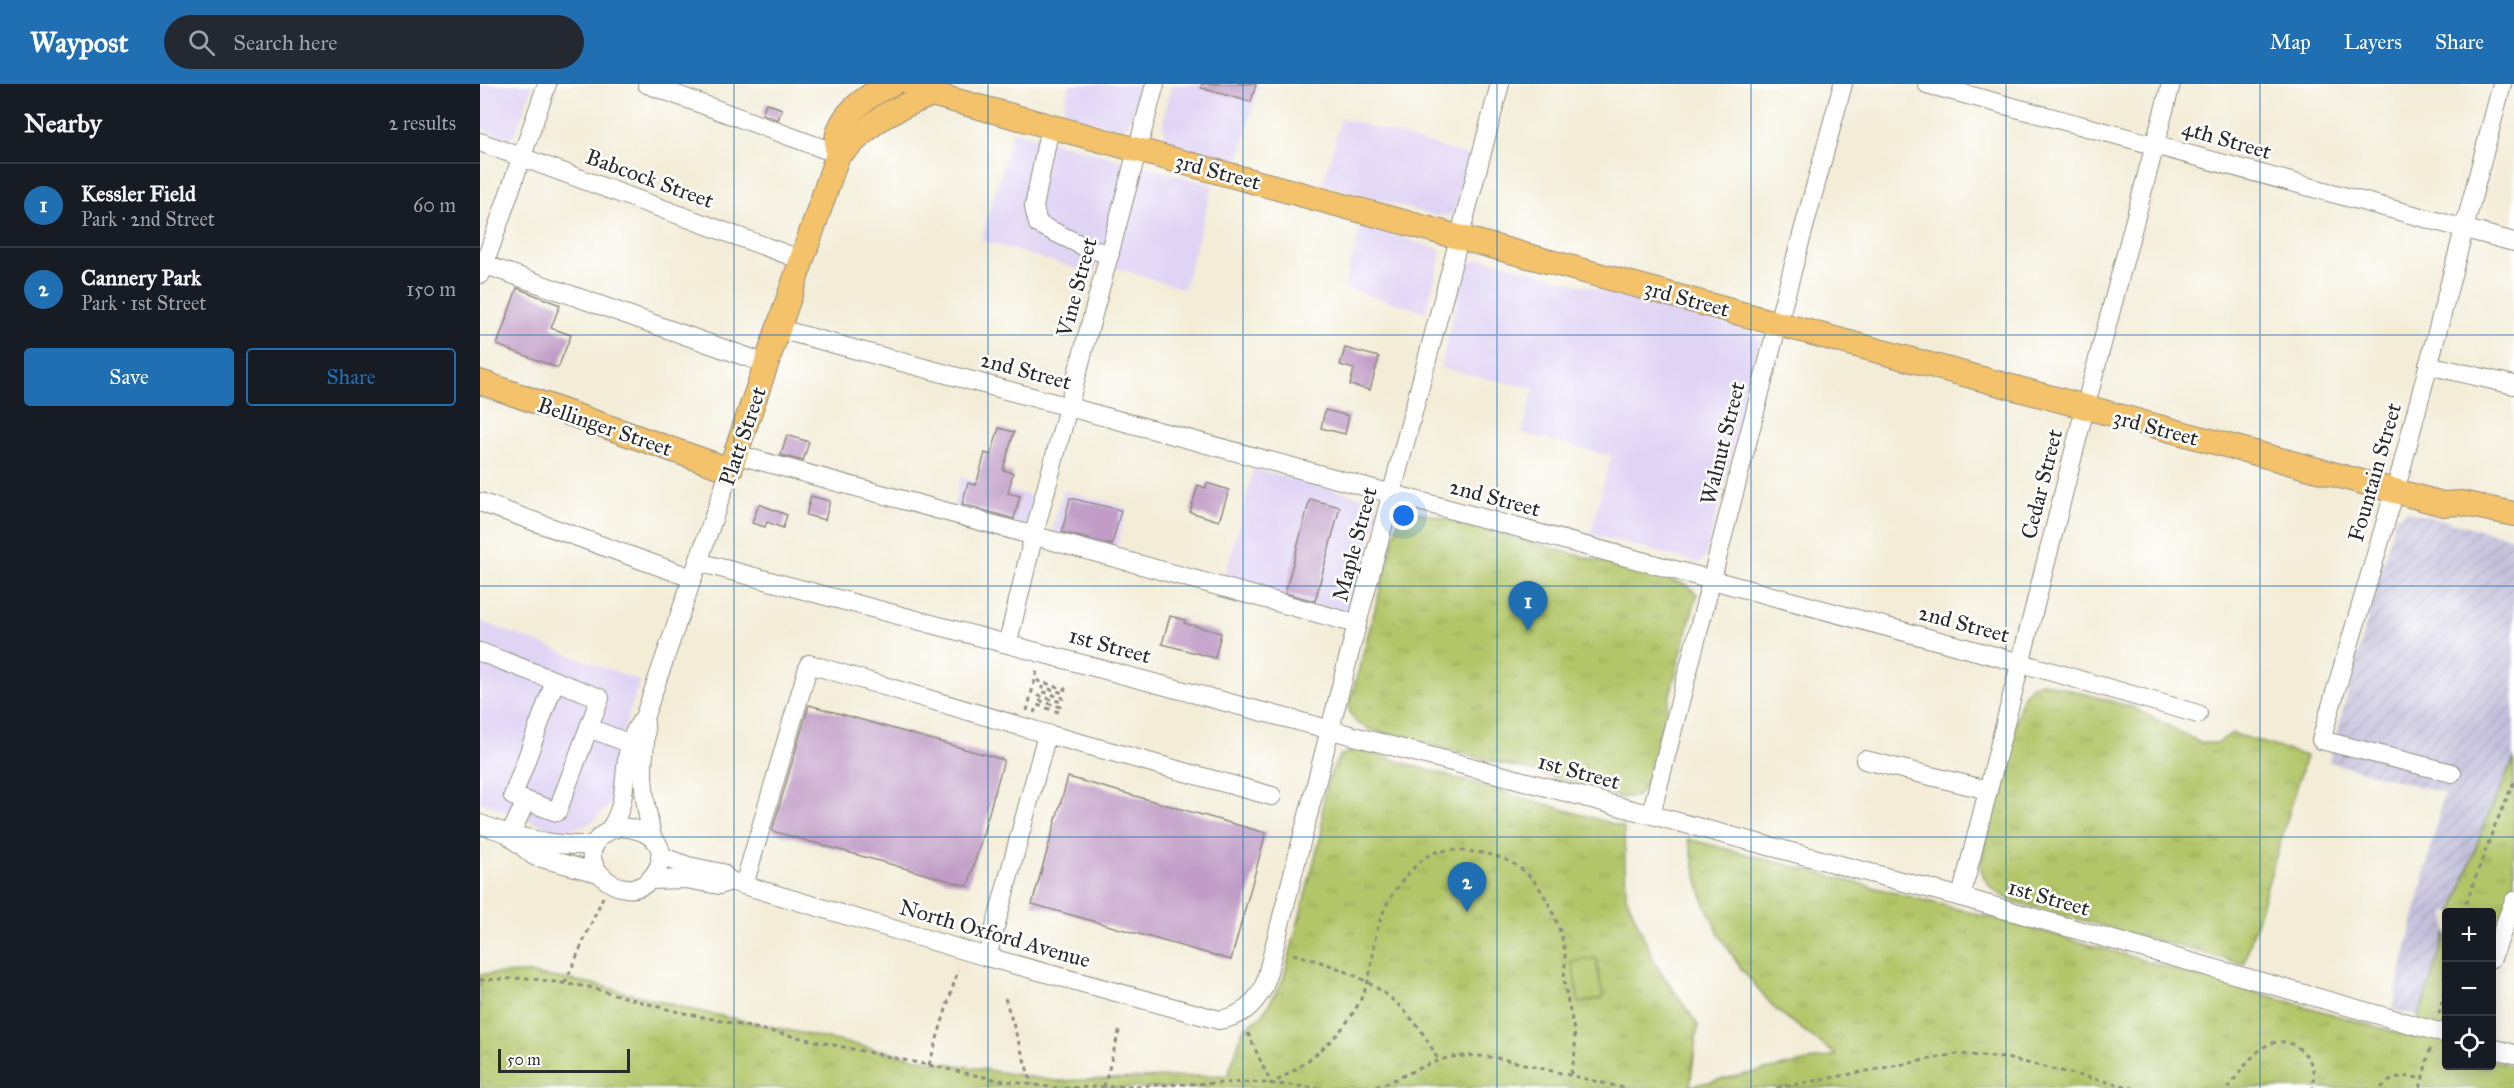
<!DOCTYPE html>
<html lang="en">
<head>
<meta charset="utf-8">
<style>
  :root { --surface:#171b24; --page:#242831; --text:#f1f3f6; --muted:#9ea1a6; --line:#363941; --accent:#1f6fb2 }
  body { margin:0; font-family:"IM FELL Great Primer",serif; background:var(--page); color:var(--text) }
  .controls { position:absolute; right:18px; bottom:18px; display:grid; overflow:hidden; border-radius:6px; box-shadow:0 3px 15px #0003 }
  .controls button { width:54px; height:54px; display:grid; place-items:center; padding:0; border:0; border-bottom:2px solid var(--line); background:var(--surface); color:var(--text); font:30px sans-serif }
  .scale { position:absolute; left:18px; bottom:15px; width:132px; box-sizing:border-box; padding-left:6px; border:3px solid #2b2b2b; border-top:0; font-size:16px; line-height:21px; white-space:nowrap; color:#2b2b2b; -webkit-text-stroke:4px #fff; paint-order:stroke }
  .you { position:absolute; left:924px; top:432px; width:21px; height:21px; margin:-15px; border:4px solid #fff; border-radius:50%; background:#1a73e8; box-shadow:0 0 0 9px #1a73e833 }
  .badge { display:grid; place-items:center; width:39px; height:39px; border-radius:50%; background:var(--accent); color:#fff; font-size:20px; font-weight:700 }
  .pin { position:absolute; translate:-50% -50px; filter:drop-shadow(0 2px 3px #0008) }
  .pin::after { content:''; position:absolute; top:32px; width:21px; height:18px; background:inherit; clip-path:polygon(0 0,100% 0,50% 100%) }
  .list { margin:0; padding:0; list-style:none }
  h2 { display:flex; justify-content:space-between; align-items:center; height:78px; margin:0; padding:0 24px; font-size:26px }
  h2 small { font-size:20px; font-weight:400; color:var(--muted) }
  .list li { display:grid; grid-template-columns:39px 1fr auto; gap:18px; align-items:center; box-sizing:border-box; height:84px; padding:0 24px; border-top:2px solid var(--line) }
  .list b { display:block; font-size:22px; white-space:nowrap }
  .list p { margin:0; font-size:20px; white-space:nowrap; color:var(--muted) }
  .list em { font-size:20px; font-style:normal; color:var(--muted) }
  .actions { display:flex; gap:12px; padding:18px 24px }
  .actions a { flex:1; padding:14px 0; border:2px solid var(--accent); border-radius:6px; text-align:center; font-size:21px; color:var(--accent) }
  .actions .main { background:var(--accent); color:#fff }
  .icon { flex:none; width:33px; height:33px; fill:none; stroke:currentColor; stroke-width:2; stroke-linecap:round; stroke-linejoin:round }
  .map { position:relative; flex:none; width:2034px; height:1004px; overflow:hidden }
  header { display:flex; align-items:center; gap:36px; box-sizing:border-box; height:84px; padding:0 30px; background:var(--accent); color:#fff }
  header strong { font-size:28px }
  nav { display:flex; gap:33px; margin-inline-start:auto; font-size:21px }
  .search { width:420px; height:54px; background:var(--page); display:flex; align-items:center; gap:15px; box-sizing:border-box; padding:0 21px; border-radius:33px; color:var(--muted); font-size:22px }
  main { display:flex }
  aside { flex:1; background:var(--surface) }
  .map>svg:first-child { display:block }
</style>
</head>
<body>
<header>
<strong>Waypost</strong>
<div class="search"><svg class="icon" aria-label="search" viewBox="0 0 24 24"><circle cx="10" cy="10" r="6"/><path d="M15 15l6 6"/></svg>Search here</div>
<nav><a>Map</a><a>Layers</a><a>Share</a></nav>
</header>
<main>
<aside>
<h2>Nearby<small>2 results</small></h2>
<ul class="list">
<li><span class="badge">1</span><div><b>Kessler Field</b><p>Park · 2nd Street</p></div><em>60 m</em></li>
<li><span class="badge">2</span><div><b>Cannery Park</b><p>Park · 1st Street</p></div><em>150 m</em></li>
</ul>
<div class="actions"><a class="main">Save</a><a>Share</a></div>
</aside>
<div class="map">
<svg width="2034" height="1004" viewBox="0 0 2034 1004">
  <defs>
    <pattern id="industrial-furrows" width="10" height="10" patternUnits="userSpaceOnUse" patternTransform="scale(1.5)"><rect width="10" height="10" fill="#c4c0db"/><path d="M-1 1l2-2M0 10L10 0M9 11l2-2" fill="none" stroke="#a9a5bc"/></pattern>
    <pattern id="grass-tufts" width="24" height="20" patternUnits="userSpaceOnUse" patternTransform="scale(1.5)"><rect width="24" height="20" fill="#b2c669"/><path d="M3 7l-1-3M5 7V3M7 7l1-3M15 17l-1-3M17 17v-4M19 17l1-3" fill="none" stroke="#99aa5b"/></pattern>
  </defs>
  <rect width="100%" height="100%" fill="#fff"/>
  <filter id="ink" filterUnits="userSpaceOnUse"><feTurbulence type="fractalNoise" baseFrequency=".0167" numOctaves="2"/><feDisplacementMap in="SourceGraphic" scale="12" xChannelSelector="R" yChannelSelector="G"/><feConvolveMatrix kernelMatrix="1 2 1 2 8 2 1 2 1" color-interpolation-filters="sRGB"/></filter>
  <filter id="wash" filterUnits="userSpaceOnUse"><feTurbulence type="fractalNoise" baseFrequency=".008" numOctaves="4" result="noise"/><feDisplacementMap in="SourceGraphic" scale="24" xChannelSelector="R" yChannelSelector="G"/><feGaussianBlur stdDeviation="1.35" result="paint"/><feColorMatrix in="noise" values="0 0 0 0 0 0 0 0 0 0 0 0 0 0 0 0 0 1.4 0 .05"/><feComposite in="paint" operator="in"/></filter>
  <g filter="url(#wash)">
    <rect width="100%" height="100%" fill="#f3edd8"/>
    <g fill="#e0d4f4">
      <path d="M 0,0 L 53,0 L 36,48 L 32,53 L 26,54 L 0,44 Z"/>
      <path d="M 590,0 L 662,0 L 650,37 L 644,43 L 636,44 L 582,30 Z"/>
      <path d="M 692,0 L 779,0 L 759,77 L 701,63 L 685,54 L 683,39 Z"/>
      <path d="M 861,34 L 990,72 L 973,130 L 956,132 L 843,100 Z"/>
      <path d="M 533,47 L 733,101 L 704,205 L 618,178 L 614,190 L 501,156 Z"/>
      <path d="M 881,141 L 961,166 L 961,171 L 946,228 L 864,204 Z"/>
      <path d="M 1002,174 L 1271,247 L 1280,256 L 1226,472 L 1220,479 L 1110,450 L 1131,372 L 1042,349 L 1054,305 L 960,284 L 984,188 L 990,178 Z"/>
      <path d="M 774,385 L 882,413 L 896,421 L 898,430 L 869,533 L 743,498 Z"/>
      <path d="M 481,393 L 555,413 L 545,443 L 473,423 Z"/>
      <path d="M 583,406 L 647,424 L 636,467 L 572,450 Z"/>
      <path d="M 0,537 L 160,597 L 136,668 L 130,720 L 113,737 L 102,743 L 83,746 L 70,744 L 0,718 Z"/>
    </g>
    <path fill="url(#industrial-furrows)" d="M 1926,427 L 2034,454 L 2034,675 L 2003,743 L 1973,828 L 1966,828 L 1966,849 L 1939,932 L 1912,926 L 1964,709 L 1849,678 L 1914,439 L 1916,432 Z"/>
    <g fill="url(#grass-tufts)" stroke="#6e784a" stroke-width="1.5">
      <path d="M 928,427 L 944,429 L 1207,501 L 1217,510 L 1166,700 L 1157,712 L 1140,714 L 1113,703 L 892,646 C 879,641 870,637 869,622 L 919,435 Z"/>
      <path d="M 1562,598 L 1652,623 L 1721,659 L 1737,659 L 1752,649 L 1826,672 L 1764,880 L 1534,818 C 1516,809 1504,802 1500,781 L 1542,614 L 1550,602 Z"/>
      <path d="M 877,665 L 1144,743 L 1146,812 L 1176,881 L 1218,941 L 1210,1002 L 1356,971 L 1295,925 L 1260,883 L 1241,854 L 1223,816 L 1208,755 L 1558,846 L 1932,953 L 1966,849 L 1966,982 L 2012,982 L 2012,976 L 2034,983 L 2034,1004 L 0,1004 L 0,890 L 47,889 L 109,899 L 214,926 L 446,976 L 575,997 L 748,991 L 763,946 L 783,930 L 803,896 L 842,747 C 841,721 845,693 861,671 Z"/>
      <path d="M 2034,675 L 2034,802 L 2012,859 L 2012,828 L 1973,828 L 2003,743 Z"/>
    </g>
    <path fill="#b2c669" stroke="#6e784a" stroke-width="1.5" d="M 1116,874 L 1123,914 L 1099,919 L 1092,878 Z"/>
    <g id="blocks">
      <g fill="#c09cc6">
        <path d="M 722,0 L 776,0 L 771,18 L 721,4 Z"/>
        <path d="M 286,19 L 302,25 L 298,36 L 282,30 Z"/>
        <path d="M 37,204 L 80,221 L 71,244 L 91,251 L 78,284 L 17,261 Z"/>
        <path d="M 865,264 L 899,273 L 890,306 L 870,301 L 874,285 L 860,281 Z"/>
        <path d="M 845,326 L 869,332 L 865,350 L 841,344 Z"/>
        <path d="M 519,344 L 534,348 L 523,386 L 533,389 L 528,409 L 540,412 L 534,435 L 482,420 L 488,399 L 496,401 L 505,369 L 511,371 Z"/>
        <path d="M 307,351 L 329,358 L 323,377 L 301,371 Z"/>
        <path d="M 727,399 L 749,406 L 739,437 L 710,428 L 718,401 L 726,404 Z"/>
        <path d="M 331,412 L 350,417 L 345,436 L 326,431 Z"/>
        <path d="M 590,414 L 641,426 L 632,461 L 582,448 Z"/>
        <path d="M 830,415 L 860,423 L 835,517 L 805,509 Z"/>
        <path d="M 279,420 L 307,431 L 303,444 L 287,438 L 285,443 L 272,439 Z"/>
        <path d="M 690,532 L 705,536 L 704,539 L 741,549 L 735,574 L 682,560 Z"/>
        <path d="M 329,621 L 524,676 L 488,802 L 292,747 Z"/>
        <path d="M 588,693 L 786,749 L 751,876 L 552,820 Z"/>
      </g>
    </g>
  </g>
  <g filter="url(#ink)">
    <use href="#blocks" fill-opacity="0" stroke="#8f8c82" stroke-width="1.5"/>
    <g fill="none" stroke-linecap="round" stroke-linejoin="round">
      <defs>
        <g id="minor">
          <path d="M 167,0 L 358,70"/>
          <path d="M 1447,0 L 2034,158"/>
          <path d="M 570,42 L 554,123 L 558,140 L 609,165 L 630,170"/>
          <path d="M 0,58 L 322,176"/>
          <path d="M 0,179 L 287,280"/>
          <path d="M 1,190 L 67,0"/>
          <path d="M 299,245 L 1541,579 L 1718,630"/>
          <path d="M 1948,281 L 2034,301"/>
          <path d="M 255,370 L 877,540"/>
          <path d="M 0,418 L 212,494"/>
          <path d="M 218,478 L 1481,813 L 1966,950"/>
          <path d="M 528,558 L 554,450 L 675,0"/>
          <path d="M 0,568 L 120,614 L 77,728 L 33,712 L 75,597"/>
          <path d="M 164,634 C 168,652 163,668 163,686 C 163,708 167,730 172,752"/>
          <path d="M 109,644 L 151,660"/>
          <path d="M 1385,676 L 1508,706"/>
          <path d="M 1972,689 L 1841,656 L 1921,386 L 2022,0"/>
          <path d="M 1171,730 L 1298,239 L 1363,0"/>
          <path d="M 0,740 C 37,754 75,763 115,761"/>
          <path d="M 139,743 C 168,744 195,762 173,792 C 144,832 73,764 139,743 Z"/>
          <path d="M 129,746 C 155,713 135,666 164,634 L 250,386"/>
          <path d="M 30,751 L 46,717"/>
          <path d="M 31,753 L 54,772 L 118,789"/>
          <path d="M 180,772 L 208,782 L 242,789 L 250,797 L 507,873 L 739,936 C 762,932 772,923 784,903 L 877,540 L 1020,0"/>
          <path d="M 170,796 L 206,795 L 239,801 L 250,797"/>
          <path d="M 264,801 L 329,580 L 567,650"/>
          <path d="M 1481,813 L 1605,324 L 1691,0"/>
          <path d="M 507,873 L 567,650 L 792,712"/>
          <path d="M 2012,874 L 2034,817"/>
          <path d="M 2012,964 L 2034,970"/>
        </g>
        <g id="major">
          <path d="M 431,0 L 451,10 L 1963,420 L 1981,419 L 2034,430"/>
          <path d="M 358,70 C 375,59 386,43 403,33 C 418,23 435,18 451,10"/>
          <path d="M 0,298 L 250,386 L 358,70 C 350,36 385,12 412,0"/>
        </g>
      </defs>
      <use href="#minor" stroke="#8f8c82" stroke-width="20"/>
      <use href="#major" stroke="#8f8c82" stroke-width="26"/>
      <g stroke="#8f8c82" stroke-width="3" stroke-dasharray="4.5 4.5" stroke-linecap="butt">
        <path d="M 547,627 L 557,587"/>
        <path d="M 554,629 L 557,621 L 579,628 L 580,623 L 558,616 L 559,612 L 582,618 L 583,614 L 561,607 L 562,603 L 584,609 L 585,605 L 555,596"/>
        <path d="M 1983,828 L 2013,746 L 2034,698"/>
        <path d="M 813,870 C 881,888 926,911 958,976"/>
        <path d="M 0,896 L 47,894 L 109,903 L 190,926 L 518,996 L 577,1004"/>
        <path d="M 85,899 L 123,813"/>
        <path d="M 525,914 L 552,1001"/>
        <path d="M 1959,930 L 1966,899"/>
        <path d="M 768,949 L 791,1000 C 833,977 873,945 888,897 C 893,880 893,861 898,843 C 905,817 924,790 946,773 C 957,764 980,766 994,768 C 1034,772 1056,791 1072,827 C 1078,840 1084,856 1085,871 C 1086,881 1083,891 1085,902 C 1088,923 1096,944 1095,965 C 1095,973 1092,983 1090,992"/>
        <path d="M 449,981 L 478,886"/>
        <path d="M 624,1003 L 640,944"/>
        <path d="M 584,1004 L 773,998 L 841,1004"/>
        <path d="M 887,1004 C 916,1000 939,980 968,974 C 1002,967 1036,978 1068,986 C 1093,992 1119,998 1144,1004"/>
        <path d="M 1297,1004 L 1477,970 L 1526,974 L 1653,1004"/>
        <path d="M 1748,1004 C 1759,990 1773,967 1790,960 C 1809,952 1828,967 1833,985 C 1834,991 1833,998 1833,1004"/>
        <path d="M 1901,1004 C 1914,991 1925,991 1942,995"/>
        <path d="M 1940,1004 L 1951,962"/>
      </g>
      <use href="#minor" stroke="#fff" stroke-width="18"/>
      <use href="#major" stroke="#f3c26a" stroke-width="24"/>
    </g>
  </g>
  <path fill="none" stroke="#1f6fb2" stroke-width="1.5" stroke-opacity="0.55" d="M 254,0 L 254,1004M 508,0 L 508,1004M 763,0 L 763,1004M 1017,0 L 1017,1004M 1271,0 L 1271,1004M 1526,0 L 1526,1004M 1780,0 L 1780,1004M 0,251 L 2034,251M 0,502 L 2034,502M 0,753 L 2034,753"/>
  <g text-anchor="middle" stroke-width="5" stroke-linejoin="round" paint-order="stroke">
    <g font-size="22" fill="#2b2b2b" stroke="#fff">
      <text transform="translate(1747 55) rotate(16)" y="8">4th Street</text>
      <text transform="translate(738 87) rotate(15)" y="8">3rd Street</text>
      <text transform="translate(170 94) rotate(20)" y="8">Babcock Street</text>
      <text transform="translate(596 203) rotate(-75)" y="8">Vine Street</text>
      <text transform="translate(1207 214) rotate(15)" y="8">3rd Street</text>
      <text transform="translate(546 286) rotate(15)" y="8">2nd Street</text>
      <text transform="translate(125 342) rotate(19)" y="8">Bellinger Street</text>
      <text transform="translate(1676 343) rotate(15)" y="8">3rd Street</text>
      <text transform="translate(262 352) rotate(-71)" y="8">Platt Street</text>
      <text transform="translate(1242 359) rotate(-76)" y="8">Walnut Street</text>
      <text transform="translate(1894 388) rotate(-74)" y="8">Fountain Street</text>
      <text transform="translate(1561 400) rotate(-76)" y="8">Cedar Street</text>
      <text transform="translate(1015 413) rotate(15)" y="8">2nd Street</text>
      <text transform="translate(874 460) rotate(-75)" y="8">Maple Street</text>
      <text transform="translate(1484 539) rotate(15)" y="8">2nd Street</text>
      <text transform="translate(630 561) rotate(15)" y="8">1st Street</text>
      <text transform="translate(1099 687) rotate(15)" y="8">1st Street</text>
      <text transform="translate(1569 813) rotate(16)" y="8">1st Street</text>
      <text transform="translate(515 849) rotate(16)" y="8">North Oxford Avenue</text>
    </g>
  </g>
</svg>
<div class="controls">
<button>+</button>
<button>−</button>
<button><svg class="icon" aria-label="locate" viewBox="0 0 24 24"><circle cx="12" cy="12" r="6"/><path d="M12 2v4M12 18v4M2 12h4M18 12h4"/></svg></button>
</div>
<div class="scale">50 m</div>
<div class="you"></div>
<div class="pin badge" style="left:1048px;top:547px">1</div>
<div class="pin badge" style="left:987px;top:828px">2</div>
</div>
</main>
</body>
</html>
